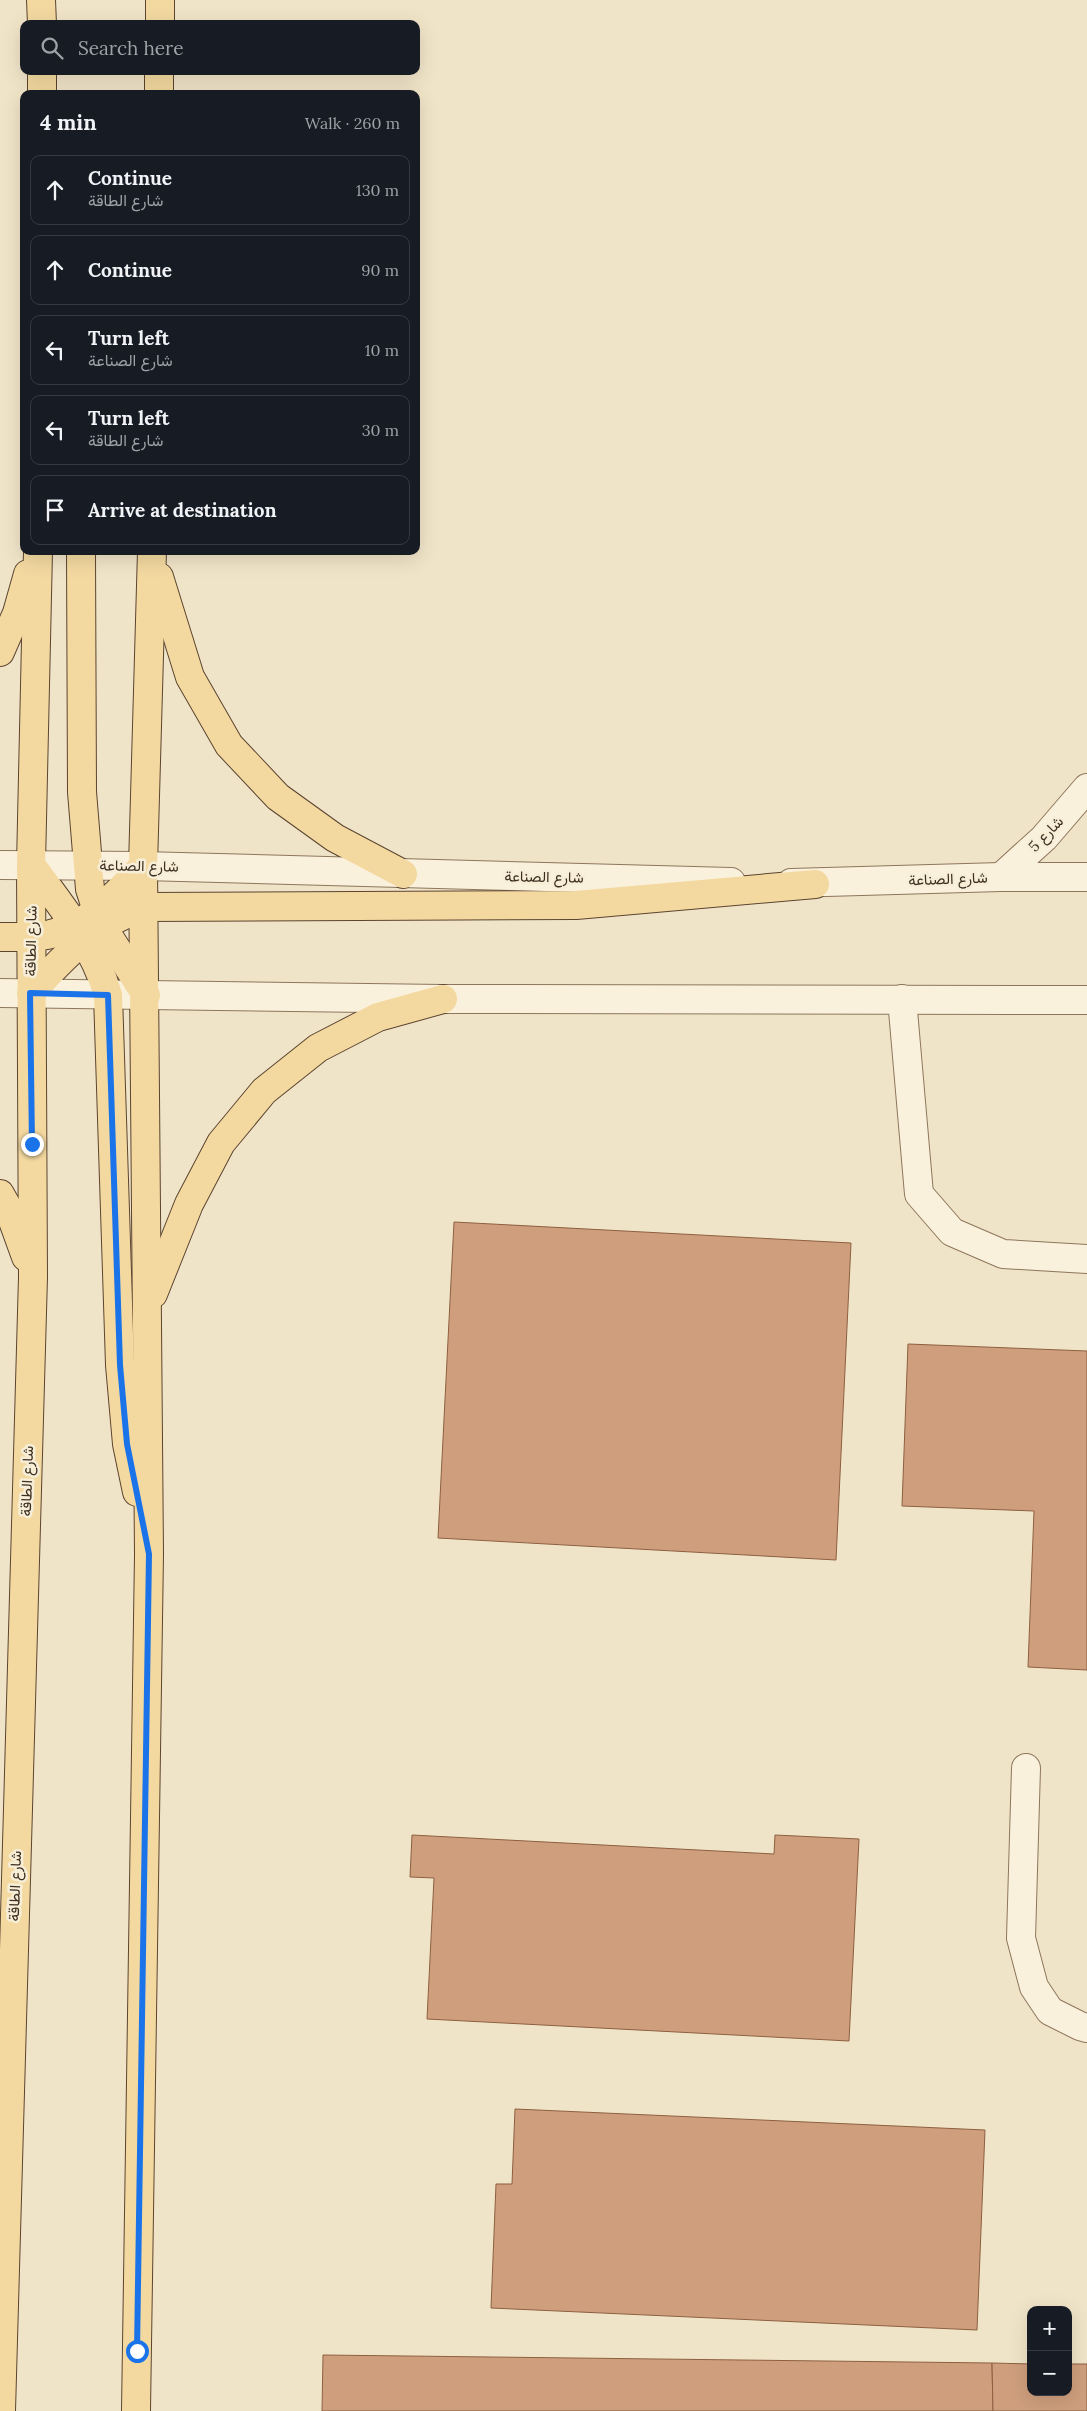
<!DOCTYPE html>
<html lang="en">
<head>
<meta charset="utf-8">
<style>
  :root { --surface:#171b24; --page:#20242c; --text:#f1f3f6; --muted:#9ea1a6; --line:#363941 }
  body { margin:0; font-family:Lora,Vazirmatn,serif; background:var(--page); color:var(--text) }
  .controls { position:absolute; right:15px; bottom:15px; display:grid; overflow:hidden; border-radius:10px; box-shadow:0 5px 20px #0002 }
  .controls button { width:45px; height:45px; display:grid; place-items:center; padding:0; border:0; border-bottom:1px solid var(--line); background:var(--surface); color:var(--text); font:25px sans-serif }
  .stop { position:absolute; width:15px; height:15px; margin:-11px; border:4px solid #1a73e8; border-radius:50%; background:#fff }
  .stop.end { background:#1a73e8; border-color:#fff; box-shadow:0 1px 5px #0008 }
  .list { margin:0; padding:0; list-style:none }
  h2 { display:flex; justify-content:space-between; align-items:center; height:65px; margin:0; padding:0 20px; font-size:21px }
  h2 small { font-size:16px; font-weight:400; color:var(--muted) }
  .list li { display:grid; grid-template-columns:32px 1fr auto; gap:15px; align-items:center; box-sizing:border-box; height:70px; margin:0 10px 10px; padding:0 10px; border:1px solid var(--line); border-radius:10px }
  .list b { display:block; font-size:19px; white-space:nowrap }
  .list p { margin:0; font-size:16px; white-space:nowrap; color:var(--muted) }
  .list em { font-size:16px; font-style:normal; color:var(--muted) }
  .icon { flex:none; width:28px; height:28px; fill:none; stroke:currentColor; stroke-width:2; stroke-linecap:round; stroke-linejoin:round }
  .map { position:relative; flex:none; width:1087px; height:2411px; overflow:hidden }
  .search { position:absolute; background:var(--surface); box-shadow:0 5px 20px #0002; left:20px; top:20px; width:400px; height:55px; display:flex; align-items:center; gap:12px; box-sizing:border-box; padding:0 18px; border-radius:10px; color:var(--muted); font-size:19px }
  .panel { position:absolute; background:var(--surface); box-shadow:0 5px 20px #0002; left:20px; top:90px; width:400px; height:465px; border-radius:10px }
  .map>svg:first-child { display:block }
</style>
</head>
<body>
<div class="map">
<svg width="1087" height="2411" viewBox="0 0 1087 2411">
  <rect width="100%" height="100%" fill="#f0e4c8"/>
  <g fill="#cf9f7d" stroke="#8d5f41">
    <path d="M 454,1222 L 851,1243 L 836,1560 L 438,1538 Z"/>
    <path d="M 908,1344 L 1087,1351 L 1087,1670 L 1028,1667 L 1034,1511 L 902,1506 Z"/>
    <path d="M 412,1835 L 774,1854 L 775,1835 L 859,1839 L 849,2041 L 427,2019 L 434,1878 L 410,1877 Z"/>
    <path d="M 515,2109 L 985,2130 L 977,2330 L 491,2308 L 496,2184 L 512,2184 Z"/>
    <path d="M 323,2355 L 992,2363 L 993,2411 L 322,2411 Z"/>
    <path d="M 992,2363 L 1031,2364 L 1031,2392 L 1068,2392 L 1068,2364 L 1087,2364 L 1087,2411 L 993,2411 Z"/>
  </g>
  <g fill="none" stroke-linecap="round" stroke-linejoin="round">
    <defs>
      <g id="minor">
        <path d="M 0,865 L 143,866 L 731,882"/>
        <path d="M 1001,877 L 1044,838 L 1087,788"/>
        <path d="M 791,883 L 1001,877 L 1087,877"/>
        <path d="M 0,993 L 443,999 L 1087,1000"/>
        <path d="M 902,999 L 919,1194 L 952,1232 L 1003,1254 L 1087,1259"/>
        <path d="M 1026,1768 L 1021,1938 L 1034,1987 L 1050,2011 L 1080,2026 L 1087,2028"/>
      </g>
      <g id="major">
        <path d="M 41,0 L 42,24"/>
        <path d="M 160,24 L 160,0"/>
        <path d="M 42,71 L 42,94"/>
        <path d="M 159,94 L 159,71"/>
        <path d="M 81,551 L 82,792 L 90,889 L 102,926 L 146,995"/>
        <path d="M 159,577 L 190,677 L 229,745 L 278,797 L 335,838 L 403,874"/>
        <path d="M 0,652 L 17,613 L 28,574"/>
        <path d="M 31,865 C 61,905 94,946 108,995 L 120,1365 L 127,1444 L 137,1492"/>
        <path d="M 0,937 C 16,937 31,938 47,935 C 87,927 116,895 143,866"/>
        <path d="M 31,993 C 63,957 97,921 145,907 L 576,905 L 815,884"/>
        <path d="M 0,1194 L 9,1210 L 26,1257"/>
        <path d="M 153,1294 L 189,1204 L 221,1143 L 264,1091 L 318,1048 L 378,1017 L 443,999"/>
        <path d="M 1,2411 L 33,1277 L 31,865 L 38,551"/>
        <path d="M 136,2411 L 149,1554 L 143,866 L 152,551"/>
      </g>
    </defs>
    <use href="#minor" stroke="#8d765c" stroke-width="30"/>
    <use href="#major" stroke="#5b4430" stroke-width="30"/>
    <use href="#minor" stroke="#faf1dc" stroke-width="28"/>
    <use href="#major" stroke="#f3d9a0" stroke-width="28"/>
  </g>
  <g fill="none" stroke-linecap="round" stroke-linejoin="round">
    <path stroke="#1a73e8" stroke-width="6" d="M 32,1144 L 30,993 L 108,995 L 120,1365 L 127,1444 L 149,1554 L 137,2351"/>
  </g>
  <g text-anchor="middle" stroke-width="5" stroke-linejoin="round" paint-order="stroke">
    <g font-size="15" fill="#3d2e20" stroke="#f7eed8">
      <text transform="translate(1046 834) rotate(-46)" y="5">شارع 5</text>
      <text transform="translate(139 866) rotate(1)" y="5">شارع الصناعة</text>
      <text transform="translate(544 877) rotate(1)" y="5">شارع الصناعة</text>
      <text transform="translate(948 879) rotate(-2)" y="5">شارع الصناعة</text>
      <text transform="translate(31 941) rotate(-89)" y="5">شارع الطاقة</text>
      <text transform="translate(27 1481) rotate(-88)" y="5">شارع الطاقة</text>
      <text transform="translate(15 1886) rotate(-88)" y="5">شارع الطاقة</text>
    </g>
  </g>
</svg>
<div class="controls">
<button>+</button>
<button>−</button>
</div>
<div class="stop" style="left:137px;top:2351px"></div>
<div class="stop end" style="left:32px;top:1144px"></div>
<div class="search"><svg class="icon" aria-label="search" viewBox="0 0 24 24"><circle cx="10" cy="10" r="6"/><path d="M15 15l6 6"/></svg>Search here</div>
<section class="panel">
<h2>4 min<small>Walk · 260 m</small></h2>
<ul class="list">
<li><svg class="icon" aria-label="ahead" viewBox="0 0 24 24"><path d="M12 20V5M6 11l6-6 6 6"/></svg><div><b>Continue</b><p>شارع الطاقة</p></div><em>130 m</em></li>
<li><svg class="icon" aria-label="ahead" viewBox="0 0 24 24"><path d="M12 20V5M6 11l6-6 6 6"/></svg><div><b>Continue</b></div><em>90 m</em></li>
<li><svg class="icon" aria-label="left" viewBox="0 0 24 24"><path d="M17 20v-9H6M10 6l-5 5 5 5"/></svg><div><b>Turn left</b><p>شارع الصناعة</p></div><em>10 m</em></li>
<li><svg class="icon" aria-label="left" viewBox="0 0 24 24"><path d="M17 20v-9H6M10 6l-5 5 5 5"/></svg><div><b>Turn left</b><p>شارع الطاقة</p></div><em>30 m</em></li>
<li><svg class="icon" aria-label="arrive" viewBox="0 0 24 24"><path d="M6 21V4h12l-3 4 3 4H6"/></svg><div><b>Arrive at destination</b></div></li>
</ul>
</section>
</div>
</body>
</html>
